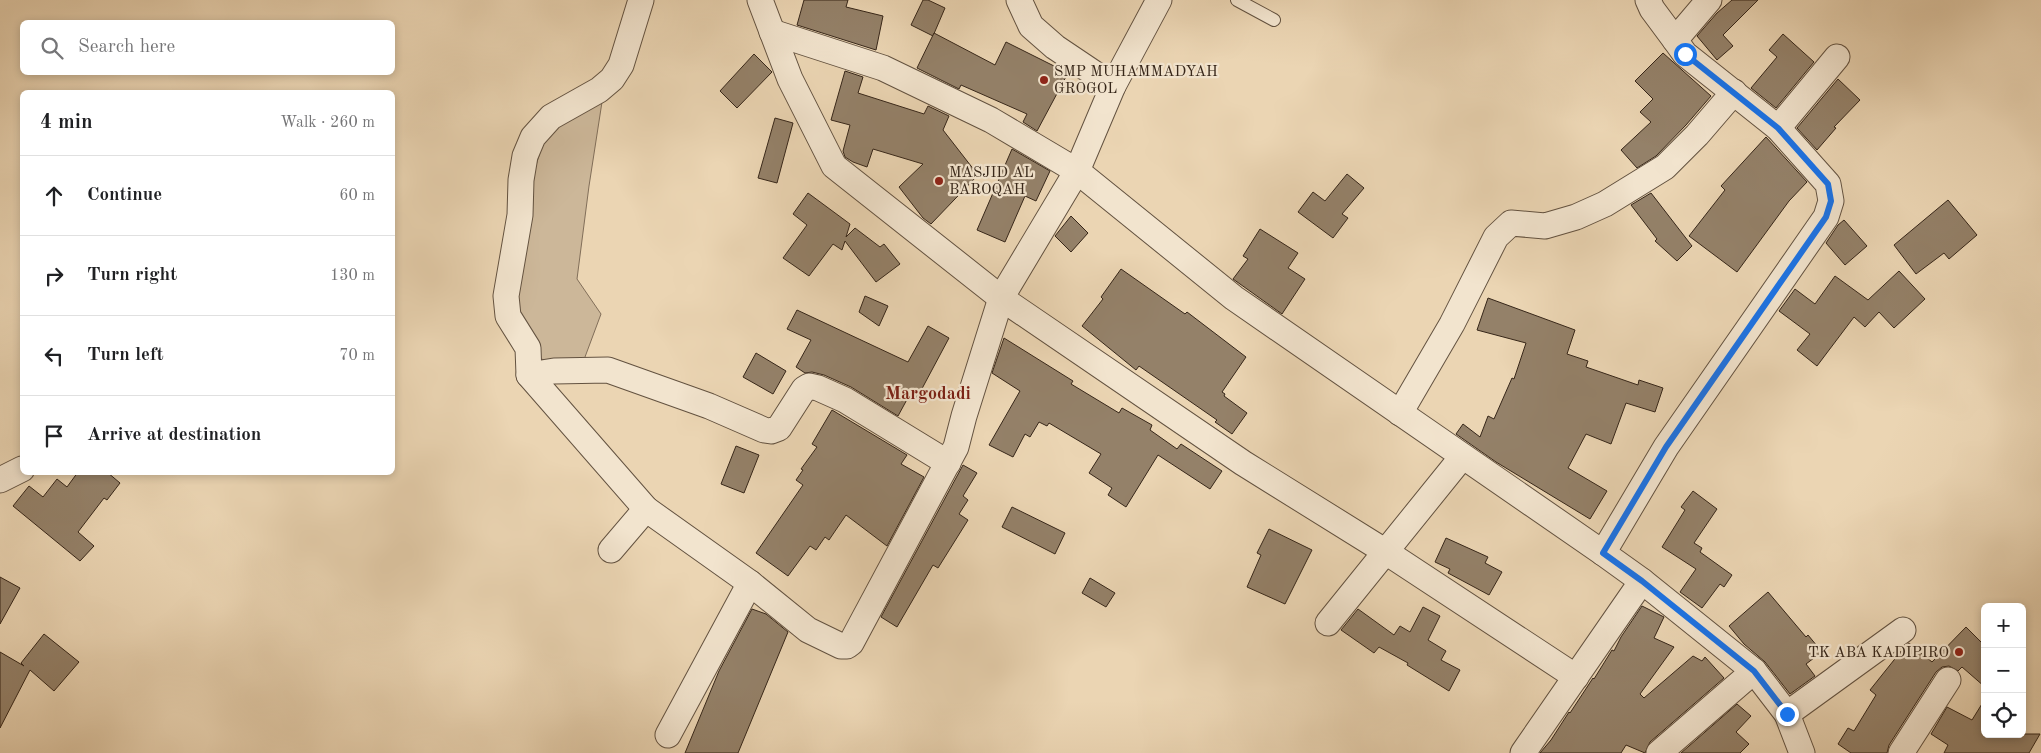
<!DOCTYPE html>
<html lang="en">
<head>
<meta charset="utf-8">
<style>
  :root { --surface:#fff; --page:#f6f6f6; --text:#202124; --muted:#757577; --line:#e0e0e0 }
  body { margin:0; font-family:"Old Standard TT",serif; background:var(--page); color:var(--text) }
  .controls { position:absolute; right:15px; bottom:15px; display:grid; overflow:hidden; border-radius:8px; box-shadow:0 2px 8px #0003 }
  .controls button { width:45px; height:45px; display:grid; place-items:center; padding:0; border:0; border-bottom:1px solid var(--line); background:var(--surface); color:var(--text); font:25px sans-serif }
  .stop { position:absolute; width:15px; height:15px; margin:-11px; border:4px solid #1a73e8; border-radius:50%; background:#fff }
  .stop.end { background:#1a73e8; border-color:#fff; box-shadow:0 1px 5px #0008 }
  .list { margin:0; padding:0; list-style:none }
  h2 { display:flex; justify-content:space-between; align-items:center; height:65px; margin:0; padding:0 20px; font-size:21px }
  h2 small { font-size:16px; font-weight:400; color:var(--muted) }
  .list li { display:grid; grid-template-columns:32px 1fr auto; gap:15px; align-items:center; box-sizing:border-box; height:80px; padding:0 20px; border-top:1px solid var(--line) }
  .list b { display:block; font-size:19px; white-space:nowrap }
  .list em { font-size:16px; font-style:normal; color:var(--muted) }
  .icon { flex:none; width:28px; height:28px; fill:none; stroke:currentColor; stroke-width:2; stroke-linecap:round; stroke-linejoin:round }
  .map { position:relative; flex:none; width:2041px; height:753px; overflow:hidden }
  .search { position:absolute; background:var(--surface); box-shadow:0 2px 8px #0003; left:20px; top:20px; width:375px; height:55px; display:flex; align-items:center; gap:12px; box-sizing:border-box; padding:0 18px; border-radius:8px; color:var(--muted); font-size:19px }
  .panel { position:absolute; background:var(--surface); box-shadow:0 2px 8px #0003; left:20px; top:90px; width:375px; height:385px; border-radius:8px }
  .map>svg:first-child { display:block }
</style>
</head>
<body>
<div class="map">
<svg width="2041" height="753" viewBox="0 0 2041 753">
  <rect width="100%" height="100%" fill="#ebd5b3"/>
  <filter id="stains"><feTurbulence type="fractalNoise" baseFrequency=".004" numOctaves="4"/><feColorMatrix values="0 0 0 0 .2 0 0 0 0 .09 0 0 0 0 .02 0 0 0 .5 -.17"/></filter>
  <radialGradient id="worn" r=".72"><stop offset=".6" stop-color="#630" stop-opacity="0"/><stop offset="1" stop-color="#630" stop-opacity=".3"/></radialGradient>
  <path fill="#ccb799" stroke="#816e59" d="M 602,102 L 589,186 L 577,279 L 601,314 L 582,365 L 540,359 L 515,305 L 532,178 L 543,143 L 565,119 Z"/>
  <g fill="#948169" stroke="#362619">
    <path d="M 804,0 L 848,0 L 846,7 L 883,16 L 876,50 L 797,25 Z"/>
    <path d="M 923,0 L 928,0 L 945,8 L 933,36 L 911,25 Z"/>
    <path d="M 1732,0 L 1758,0 L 1723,35 L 1733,46 L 1717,60 L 1697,36 L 1717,13 Z"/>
    <path d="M 934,33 L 995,65 L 1006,42 L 1068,73 L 1037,131 L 1023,122 L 1027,114 L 961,85 L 959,89 L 917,68 Z"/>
    <path d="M 1783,34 L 1814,62 L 1776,108 L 1751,88 L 1777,57 L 1769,50 Z"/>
    <path d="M 1663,53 L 1711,96 L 1686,125 L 1656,156 L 1637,168 L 1621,150 L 1651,122 L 1640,112 L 1653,99 L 1635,81 Z"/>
    <path d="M 754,54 L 772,72 L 737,108 L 720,91 Z"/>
    <path d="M 845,71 L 863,77 L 858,93 L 924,114 L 928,106 L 949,116 L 943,130 L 978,175 L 931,224 L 923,218 L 899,187 L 923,164 L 873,149 L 867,167 L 853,162 L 845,157 L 843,151 L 850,125 L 831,120 Z"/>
    <path d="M 1838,79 L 1860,100 L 1834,127 L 1836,128 L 1817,150 L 1797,128 Z"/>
    <path d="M 775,118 L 793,123 L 777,183 L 758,178 Z"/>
    <path d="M 1766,137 L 1807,182 L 1789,201 L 1737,272 L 1689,236 L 1725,190 L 1721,186 Z"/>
    <path d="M 1012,149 L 1050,171 L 1036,201 L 1025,196 L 1005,242 L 977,230 Z"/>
    <path d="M 1347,174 L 1364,188 L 1342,214 L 1348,218 L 1333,238 L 1298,212 L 1313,192 L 1325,201 Z"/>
    <path d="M 808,193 L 850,224 L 846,237 L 855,228 L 880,247 L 884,244 L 900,264 L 876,282 L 845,241 L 842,250 L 833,244 L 809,276 L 783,258 L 807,225 L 793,214 Z"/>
    <path d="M 1651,193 L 1692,246 L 1677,261 L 1655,241 L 1657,239 L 1631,205 Z"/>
    <path d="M 1948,200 L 1977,235 L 1949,259 L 1944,253 L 1916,274 L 1894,245 Z"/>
    <path d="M 1071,216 L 1088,233 L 1071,252 L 1055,236 Z"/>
    <path d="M 1844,220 L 1867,246 L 1845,265 L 1826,243 L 1838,225 Z"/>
    <path d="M 1260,229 L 1298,253 L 1288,268 L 1305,279 L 1282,314 L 1233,279 L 1248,259 L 1243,256 Z"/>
    <path d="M 1121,269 L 1185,314 L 1187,312 L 1246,357 L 1222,392 L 1225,394 L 1224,396 L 1247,413 L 1232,434 L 1215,422 L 1217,420 L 1139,366 L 1136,370 L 1082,326 L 1103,299 L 1101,297 Z"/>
    <path d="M 1899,271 L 1925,299 L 1894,328 L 1879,312 L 1865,327 L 1854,317 L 1817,366 L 1797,350 L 1810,334 L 1779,311 L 1795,289 L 1815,304 L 1835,276 L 1868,300 Z"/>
    <path d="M 865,296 L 888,306 L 879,326 L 859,312 Z"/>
    <path d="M 1488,298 L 1575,330 L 1567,354 L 1588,361 L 1586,367 L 1638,385 L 1639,380 L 1663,388 L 1655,412 L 1626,403 L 1611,444 L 1586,434 L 1568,468 L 1607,491 L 1590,519 L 1496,462 L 1456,434 L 1463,424 L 1480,437 L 1488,416 L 1494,419 L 1512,378 L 1514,379 L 1526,343 L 1477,330 Z"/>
    <path d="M 797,310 L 908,362 L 928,326 L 949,338 L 917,398 L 910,394 L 898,416 L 851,387 L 824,375 L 812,372 L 805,373 L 796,367 L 811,340 L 787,329 Z"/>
    <path d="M 1004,338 L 1073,381 L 1071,384 L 1119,413 L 1122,408 L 1152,425 L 1150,430 L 1177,449 L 1181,444 L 1222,471 L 1210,489 L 1158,455 L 1126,507 L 1108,495 L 1112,488 L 1089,473 L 1101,454 L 1049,423 L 1047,426 L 1039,422 L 1030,437 L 1025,434 L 1013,457 L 989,445 L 1020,391 L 992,373 Z"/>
    <path d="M 756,353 L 786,371 L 773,394 L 743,377 Z"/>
    <path d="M 832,410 L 907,455 L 901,464 L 924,477 L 887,546 L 846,515 L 829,540 L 825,537 L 816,550 L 810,546 L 788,576 L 756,553 L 803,485 L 796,480 L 803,470 L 801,469 L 817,447 L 812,444 Z"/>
    <path d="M 736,446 L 759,455 L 744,493 L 721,484 Z"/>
    <path d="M 963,465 L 977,473 L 963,496 L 968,500 L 959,514 L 968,520 L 938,568 L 933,565 L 897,627 L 881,617 Z"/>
    <path d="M 78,472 L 107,472 L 120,483 L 107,500 L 104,498 L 78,532 L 94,546 L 80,561 L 13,506 L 29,486 L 43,497 L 57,479 L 67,487 Z"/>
    <path d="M 1693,491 L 1717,509 L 1694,543 L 1702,548 L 1700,552 L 1732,575 L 1724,587 L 1720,584 L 1702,608 L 1680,592 L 1696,569 L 1662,547 L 1685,510 L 1681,507 Z"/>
    <path d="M 1012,507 L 1065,533 L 1055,554 L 1002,527 Z"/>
    <path d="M 1269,529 L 1312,550 L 1285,604 L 1247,587 L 1261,555 L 1257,553 Z"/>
    <path d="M 1446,538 L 1488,557 L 1485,563 L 1502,572 L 1489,595 L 1448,573 L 1450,569 L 1435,562 Z"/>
    <path d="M 0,577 L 20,588 L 0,624 Z"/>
    <path d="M 1090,578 L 1115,593 L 1106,607 L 1082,593 Z"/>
    <path d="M 1768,592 L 1806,637 L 1808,635 L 1822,652 L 1806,664 L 1815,676 L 1790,694 L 1765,662 L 1744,644 L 1729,626 Z"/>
    <path d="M 1642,606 L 1664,617 L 1654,638 L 1674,647 L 1640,694 L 1644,698 L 1693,656 L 1702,661 L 1705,657 L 1724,678 L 1650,742 L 1645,753 L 1626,745 L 1621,753 L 1540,753 L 1551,740 L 1569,712 L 1570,713 L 1593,678 L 1594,679 L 1612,650 L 1614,651 L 1621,637 Z"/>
    <path d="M 1423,607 L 1440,616 L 1428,640 L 1446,651 L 1441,660 L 1460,670 L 1449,691 L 1407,665 L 1408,663 L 1379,647 L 1374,653 L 1341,630 L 1358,609 L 1394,635 L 1400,626 L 1410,632 Z"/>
    <path d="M 752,609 L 766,614 L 788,632 L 738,753 L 685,753 L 719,671 Z"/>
    <path d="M 1966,627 L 1985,646 L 1985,687 L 1962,667 L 1958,671 L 1949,666 L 1942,667 L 1936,672 L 1889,745 L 1887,753 L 1851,753 L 1838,744 L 1848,728 L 1854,731 L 1876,695 L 1870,690 L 1906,645 L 1909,643 L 1932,662 Z"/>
    <path d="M 44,634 L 79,662 L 54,691 L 30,670 L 0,728 L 0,652 L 24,666 L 21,663 Z"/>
    <path d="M 1985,699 L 1985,734 L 2040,734 L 2029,753 L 1944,753 L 1948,745 L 1931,734 L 1947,707 L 1972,720 Z"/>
    <path d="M 1737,704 L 1751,716 L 1736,732 L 1749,744 L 1740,753 L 1681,753 Z"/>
  </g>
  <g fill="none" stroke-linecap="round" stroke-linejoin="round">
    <defs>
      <path id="service" d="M 1237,0 L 1274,20"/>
      <g id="minor">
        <path d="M 641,0 L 621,65 L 612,79 L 599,90 L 551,117 L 533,137 L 525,156 L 521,180 L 520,215 L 506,296 L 508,316 L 528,348 L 529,375 L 646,509"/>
        <path d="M 760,0 L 790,79 L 834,166 L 1001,298 L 1243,463 L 1386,552 L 1576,677"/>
        <path d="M 1019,0 L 1031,26 L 1055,47 L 1113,86"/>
        <path d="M 1648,0 L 1652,9 L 1675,40"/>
        <path d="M 772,32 L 883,68 L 991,120 L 1077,171 L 1234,298 L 1603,553 L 1642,581 L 1754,671 L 1787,714 L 1802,753"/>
        <path d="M 1778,128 L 1837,57"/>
        <path d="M 529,375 L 554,371 L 608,370 L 709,406 L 764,430 L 771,431 L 779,428 L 804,389 L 809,386 L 818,388 L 845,400 L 948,463"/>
        <path d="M 1400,413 L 1452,324 L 1496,237 L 1511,223 L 1545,226 L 1576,217 L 1605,204 L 1665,167 L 1697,135 L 1734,92"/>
        <path d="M 0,480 L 22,469"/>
        <path d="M 611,550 L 646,509 L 750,583 L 808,630 L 841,646 L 847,646 L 851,643 L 956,447 L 964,416 L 1001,298 L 1077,171 L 1113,86 L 1159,0"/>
        <path d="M 1603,553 L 1666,447 L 1826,217 L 1831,201 L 1828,184 L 1778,128 L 1685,54 L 1675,40 L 1709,0"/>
        <path d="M 1328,623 L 1462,457"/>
        <path d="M 1787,714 L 1903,630"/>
        <path d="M 668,735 L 750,583"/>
        <path d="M 1523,753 L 1642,581"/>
        <path d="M 1659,753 L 1754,671"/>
        <path d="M 1901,753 L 1948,680"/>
      </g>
    </defs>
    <use href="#service" stroke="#635240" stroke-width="14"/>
    <use href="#minor" stroke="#635240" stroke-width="27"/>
    <use href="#service" stroke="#f2e4ce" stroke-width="12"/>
    <use href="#minor" stroke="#f2e4ce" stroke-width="25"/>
  </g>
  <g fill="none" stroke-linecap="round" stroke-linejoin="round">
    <path stroke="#1a73e8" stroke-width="6" d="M 1685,54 L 1778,128 L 1828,184 L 1831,201 L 1826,217 L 1666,447 L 1603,553 L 1642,581 L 1754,671 L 1787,714"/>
  </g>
  <g fill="#8f2418" stroke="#f2e4ce" stroke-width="2">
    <circle cx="1044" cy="80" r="5"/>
    <circle cx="939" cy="181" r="5"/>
    <circle cx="1959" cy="652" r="5"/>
  </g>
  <g text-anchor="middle" stroke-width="4.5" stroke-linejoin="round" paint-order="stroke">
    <g font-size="15" fill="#362619" stroke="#f2e4ce" text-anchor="start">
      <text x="1054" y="76">SMP MUHAMMADYAH<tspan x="1054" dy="17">GROGOL</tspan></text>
      <text x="949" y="177">MASJID AL<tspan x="949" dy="17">BAROQAH</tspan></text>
      <text x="1949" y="657" text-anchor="end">TK ABA KADIPIRO</text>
    </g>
    <g font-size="18" font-weight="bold" fill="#7a1f14" stroke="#f2e4ce">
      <text x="928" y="399">Margodadi</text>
    </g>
  </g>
  <rect width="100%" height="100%" filter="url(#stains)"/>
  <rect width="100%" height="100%" fill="url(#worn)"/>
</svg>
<div class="controls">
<button>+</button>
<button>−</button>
<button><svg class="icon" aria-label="locate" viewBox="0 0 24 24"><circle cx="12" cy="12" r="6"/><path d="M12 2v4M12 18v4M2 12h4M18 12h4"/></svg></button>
</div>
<div class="stop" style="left:1685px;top:54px"></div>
<div class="stop end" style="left:1787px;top:714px"></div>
<div class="search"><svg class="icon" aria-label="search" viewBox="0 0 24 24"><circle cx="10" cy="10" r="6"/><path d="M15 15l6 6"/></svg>Search here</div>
<section class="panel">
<h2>4 min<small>Walk · 260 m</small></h2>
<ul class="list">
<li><svg class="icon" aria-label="ahead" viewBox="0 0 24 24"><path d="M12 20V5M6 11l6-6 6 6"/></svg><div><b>Continue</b></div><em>60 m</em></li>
<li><svg class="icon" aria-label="right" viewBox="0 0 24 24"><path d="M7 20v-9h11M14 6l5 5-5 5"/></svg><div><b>Turn right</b></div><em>130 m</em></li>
<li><svg class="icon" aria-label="left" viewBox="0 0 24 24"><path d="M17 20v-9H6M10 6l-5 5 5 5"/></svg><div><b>Turn left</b></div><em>70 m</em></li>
<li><svg class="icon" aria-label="arrive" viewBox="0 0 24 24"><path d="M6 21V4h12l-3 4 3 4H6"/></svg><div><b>Arrive at destination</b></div></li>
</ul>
</section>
</div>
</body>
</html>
